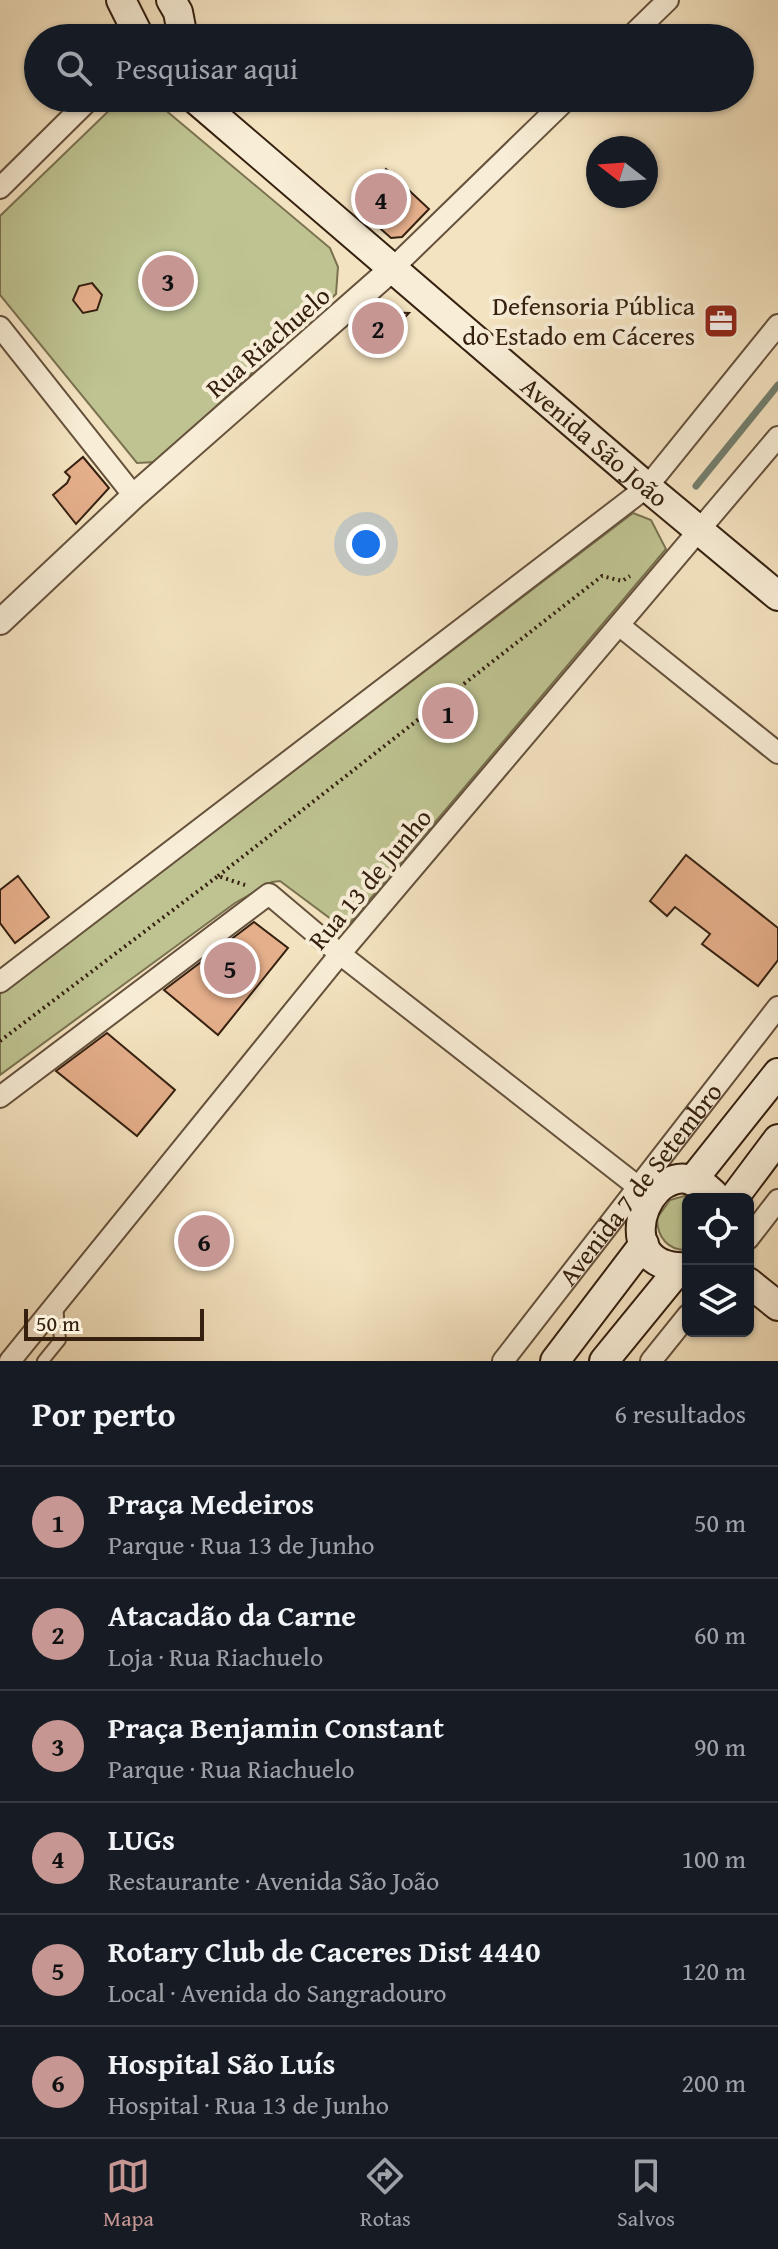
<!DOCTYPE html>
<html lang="pt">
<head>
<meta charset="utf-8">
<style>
  :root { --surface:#171b24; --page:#20242c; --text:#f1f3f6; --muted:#9ea1a6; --line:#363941; --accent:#c59692 }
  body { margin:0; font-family:"Gentium Book Plus",serif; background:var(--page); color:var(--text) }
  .controls { position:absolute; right:24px; bottom:24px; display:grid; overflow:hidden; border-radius:12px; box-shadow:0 2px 6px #0004 }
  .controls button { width:72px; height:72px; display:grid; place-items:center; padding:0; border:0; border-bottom:2px solid var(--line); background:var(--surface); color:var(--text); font:40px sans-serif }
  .compass { position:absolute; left:586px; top:136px; width:72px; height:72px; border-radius:50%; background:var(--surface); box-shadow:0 2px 6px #0004; rotate:287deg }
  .scale { position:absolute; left:24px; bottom:20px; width:180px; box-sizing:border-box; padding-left:8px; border:4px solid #352010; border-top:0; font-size:22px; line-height:28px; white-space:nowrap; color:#352010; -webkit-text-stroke:6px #f8edd6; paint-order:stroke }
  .you { position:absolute; left:366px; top:544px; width:28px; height:28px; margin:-20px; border:6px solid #fff; border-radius:50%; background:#1a73e8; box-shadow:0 0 0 12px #1a73e833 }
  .badge { display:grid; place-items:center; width:52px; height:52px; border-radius:50%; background:var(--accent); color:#111; font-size:26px; font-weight:700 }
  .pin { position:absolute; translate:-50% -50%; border:4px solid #fff; box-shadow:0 2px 8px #0006 }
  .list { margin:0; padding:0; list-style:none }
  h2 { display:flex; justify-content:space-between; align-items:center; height:104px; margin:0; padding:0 32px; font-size:34px }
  h2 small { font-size:26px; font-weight:400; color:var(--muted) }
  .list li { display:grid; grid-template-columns:52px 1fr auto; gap:24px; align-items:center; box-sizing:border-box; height:112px; padding:0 32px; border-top:2px solid var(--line) }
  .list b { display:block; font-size:30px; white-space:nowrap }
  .list p { margin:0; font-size:26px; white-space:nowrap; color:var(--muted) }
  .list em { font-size:26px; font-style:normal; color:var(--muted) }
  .icon { flex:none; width:44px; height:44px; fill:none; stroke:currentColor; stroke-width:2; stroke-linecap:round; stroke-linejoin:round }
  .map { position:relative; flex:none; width:778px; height:1361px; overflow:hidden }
  .search { position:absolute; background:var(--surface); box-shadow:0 2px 6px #0004; left:24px; right:24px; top:24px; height:88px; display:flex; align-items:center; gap:20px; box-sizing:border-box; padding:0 28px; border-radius:44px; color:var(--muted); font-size:30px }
  .sheet { height:776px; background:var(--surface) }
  nav { display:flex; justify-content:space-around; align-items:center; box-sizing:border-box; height:112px; border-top:2px solid var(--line); background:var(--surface); font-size:22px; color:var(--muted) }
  nav a { display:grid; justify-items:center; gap:4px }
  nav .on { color:var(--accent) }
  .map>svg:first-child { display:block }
</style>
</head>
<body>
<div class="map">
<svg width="778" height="1361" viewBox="0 0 778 1361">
  <rect width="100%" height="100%" fill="#f4e3c0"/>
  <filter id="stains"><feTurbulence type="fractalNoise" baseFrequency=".0025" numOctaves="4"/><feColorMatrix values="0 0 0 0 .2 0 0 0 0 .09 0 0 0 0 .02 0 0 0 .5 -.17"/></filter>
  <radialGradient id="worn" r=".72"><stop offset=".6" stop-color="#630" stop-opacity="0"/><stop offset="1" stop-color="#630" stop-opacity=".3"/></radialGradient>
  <g fill="#bec391" stroke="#7a7250" stroke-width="2">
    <path d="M 122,98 L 151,98 L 330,248 L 338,267 L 336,294 L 157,462 L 137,463 L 0,295 L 0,216 Z"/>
    <path d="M 633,513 L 651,520 L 666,549 L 349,924 L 343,928 L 280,881 L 272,882 L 235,903 L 0,1075 L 0,994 Z"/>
    <path d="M 684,1196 L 696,1199 L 688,1199 L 688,1250 C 668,1251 657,1237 657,1218 L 670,1200 Z"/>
  </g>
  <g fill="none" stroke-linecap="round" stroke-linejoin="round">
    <path stroke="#737f6f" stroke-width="7" d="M 696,486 L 778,385"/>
  </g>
  <g fill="#e5af8b" stroke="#352010" stroke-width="2">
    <path d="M 386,169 L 429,209 L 402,237 L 391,238 L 356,207 Z"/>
    <path d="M 92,283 L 102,295 L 97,310 L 83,313 L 73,300 L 79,286 Z"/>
    <path d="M 378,312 L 409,313 L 372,352 L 355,335 Z"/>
    <path d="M 83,457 L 109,488 L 76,524 L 53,495 L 67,483 L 70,477 L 65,472 Z"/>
    <path d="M 686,855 L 778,928 L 778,960 L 758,986 L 702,944 L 710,934 L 675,907 L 667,916 L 650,901 Z"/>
    <path d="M 18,876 L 49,917 L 15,943 L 0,923 L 0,890 Z"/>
    <path d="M 254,922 L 288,948 L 218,1035 L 164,990 Z"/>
    <path d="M 107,1033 L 175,1090 L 137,1136 L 56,1071 Z"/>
  </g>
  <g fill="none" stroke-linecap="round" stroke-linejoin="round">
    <defs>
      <path id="service" d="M 43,1361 L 60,1340 L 57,1305"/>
      <g id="minor">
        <path d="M 629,38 L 668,0"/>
        <path d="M 0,188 L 91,98"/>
        <path d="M 392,269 L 568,98"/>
        <path d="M 0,327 L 134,496"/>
        <path d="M 620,626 L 778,753"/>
        <path d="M 0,982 L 647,487 L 778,325"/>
        <path d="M 0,1097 L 269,894 L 340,954 L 637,1186 L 652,1194"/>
        <path d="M 748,1239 L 778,1200"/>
        <path d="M 10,1361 L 340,954 L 778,437"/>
        <path id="s1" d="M 503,1361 L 778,1007"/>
        <path d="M 651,1361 L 688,1315"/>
      </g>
      <path id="tertiary" d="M 0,622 L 134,496 L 392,269"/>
      <g id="secondary">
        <path d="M 121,0 L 140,38"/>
        <path d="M 171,0 L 178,12 L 183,38"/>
        <path id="s2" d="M 194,98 L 647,487 L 778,596"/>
        <path d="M 692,1181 L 778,1073"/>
        <path d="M 733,1199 L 778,1139"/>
        <path d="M 688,1267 C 596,1273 656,1126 718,1199"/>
        <path d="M 748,1282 L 778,1306"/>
        <path d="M 555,1361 L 644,1244"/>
        <path d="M 604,1361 L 680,1268"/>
      </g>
    </defs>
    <use href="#service" stroke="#65513c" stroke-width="14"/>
    <use href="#minor" stroke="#65513c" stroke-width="24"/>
    <use href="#tertiary" stroke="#65513c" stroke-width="28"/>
    <use href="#secondary" stroke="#352010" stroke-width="32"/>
    <g stroke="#352010" stroke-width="4" stroke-dasharray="2 4" stroke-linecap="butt">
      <path d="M 218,876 L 602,576 L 622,581 L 630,576"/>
      <path d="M 0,1041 L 218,876 L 245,885"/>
    </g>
    <use href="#service" stroke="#f8edd6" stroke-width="10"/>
    <use href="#minor" stroke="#f8edd6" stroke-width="20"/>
    <use href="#tertiary" stroke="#f8edd6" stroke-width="24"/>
    <use href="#secondary" stroke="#f8edd6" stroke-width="28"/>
  </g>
  <defs>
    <symbol id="office-square" viewBox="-11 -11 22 22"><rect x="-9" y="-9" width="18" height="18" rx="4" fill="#8f2418" stroke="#f8edd6"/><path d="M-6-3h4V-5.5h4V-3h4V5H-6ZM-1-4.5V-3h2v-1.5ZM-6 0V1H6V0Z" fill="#fff"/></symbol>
  </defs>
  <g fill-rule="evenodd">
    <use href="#office-square" x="701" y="301" width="40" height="40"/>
  </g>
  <g text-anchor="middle" stroke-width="8" stroke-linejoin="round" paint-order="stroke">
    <g font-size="26" fill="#352010" stroke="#f8edd6" text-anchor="end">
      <text x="695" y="315">Defensoria Pública<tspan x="695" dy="30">do Estado em Cáceres</tspan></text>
    </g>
    <g font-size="26" fill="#352010" stroke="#f8edd6">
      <text transform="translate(268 342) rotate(-41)" y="9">Rua Riachuelo</text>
      <text dy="9" stroke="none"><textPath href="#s2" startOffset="528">Avenida São João</textPath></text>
      <text transform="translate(370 879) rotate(-50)" y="9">Rua 13 de Junho</text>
      <text dy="9" stroke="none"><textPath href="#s1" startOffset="224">Avenida 7 de Setembro</textPath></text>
    </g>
  </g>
  <rect width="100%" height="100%" filter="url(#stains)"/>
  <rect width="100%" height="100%" fill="url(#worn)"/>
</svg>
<div class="controls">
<button><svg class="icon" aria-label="locate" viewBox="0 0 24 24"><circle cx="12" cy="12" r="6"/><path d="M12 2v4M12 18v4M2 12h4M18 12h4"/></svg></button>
<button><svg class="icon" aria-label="layers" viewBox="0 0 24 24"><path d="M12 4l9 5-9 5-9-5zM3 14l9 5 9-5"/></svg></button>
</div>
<svg class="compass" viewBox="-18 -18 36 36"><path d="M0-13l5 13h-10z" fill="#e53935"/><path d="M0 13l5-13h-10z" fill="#9ea1a6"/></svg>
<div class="scale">50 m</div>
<div class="you"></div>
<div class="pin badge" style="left:448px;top:713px">1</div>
<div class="pin badge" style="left:378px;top:328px">2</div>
<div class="pin badge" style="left:168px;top:281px">3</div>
<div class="pin badge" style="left:381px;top:199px">4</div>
<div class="pin badge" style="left:230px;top:968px">5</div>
<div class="pin badge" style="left:204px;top:1241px">6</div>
<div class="search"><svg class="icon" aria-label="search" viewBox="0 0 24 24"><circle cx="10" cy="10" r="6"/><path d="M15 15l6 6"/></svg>Pesquisar aqui</div>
</div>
<section class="sheet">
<h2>Por perto<small>6 resultados</small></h2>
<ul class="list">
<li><span class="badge">1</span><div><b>Praça Medeiros</b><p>Parque · Rua 13 de Junho</p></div><em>50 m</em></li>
<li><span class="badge">2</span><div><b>Atacadão da Carne</b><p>Loja · Rua Riachuelo</p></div><em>60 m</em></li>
<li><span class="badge">3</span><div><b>Praça Benjamin Constant</b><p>Parque · Rua Riachuelo</p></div><em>90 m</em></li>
<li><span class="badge">4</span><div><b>LUGs</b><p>Restaurante · Avenida São João</p></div><em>100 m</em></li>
<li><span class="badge">5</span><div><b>Rotary Club de Caceres Dist 4440</b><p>Local · Avenida do Sangradouro</p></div><em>120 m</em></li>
<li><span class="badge">6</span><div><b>Hospital São Luís</b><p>Hospital · Rua 13 de Junho</p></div><em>200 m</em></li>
</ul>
</section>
<nav>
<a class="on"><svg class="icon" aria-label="map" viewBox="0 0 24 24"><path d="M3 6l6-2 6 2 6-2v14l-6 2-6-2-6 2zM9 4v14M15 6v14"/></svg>Mapa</a>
<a><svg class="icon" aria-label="directions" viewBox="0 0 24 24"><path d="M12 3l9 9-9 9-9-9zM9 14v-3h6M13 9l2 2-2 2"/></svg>Rotas</a>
<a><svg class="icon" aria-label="saved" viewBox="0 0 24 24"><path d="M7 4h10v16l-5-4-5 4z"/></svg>Salvos</a>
</nav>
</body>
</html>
